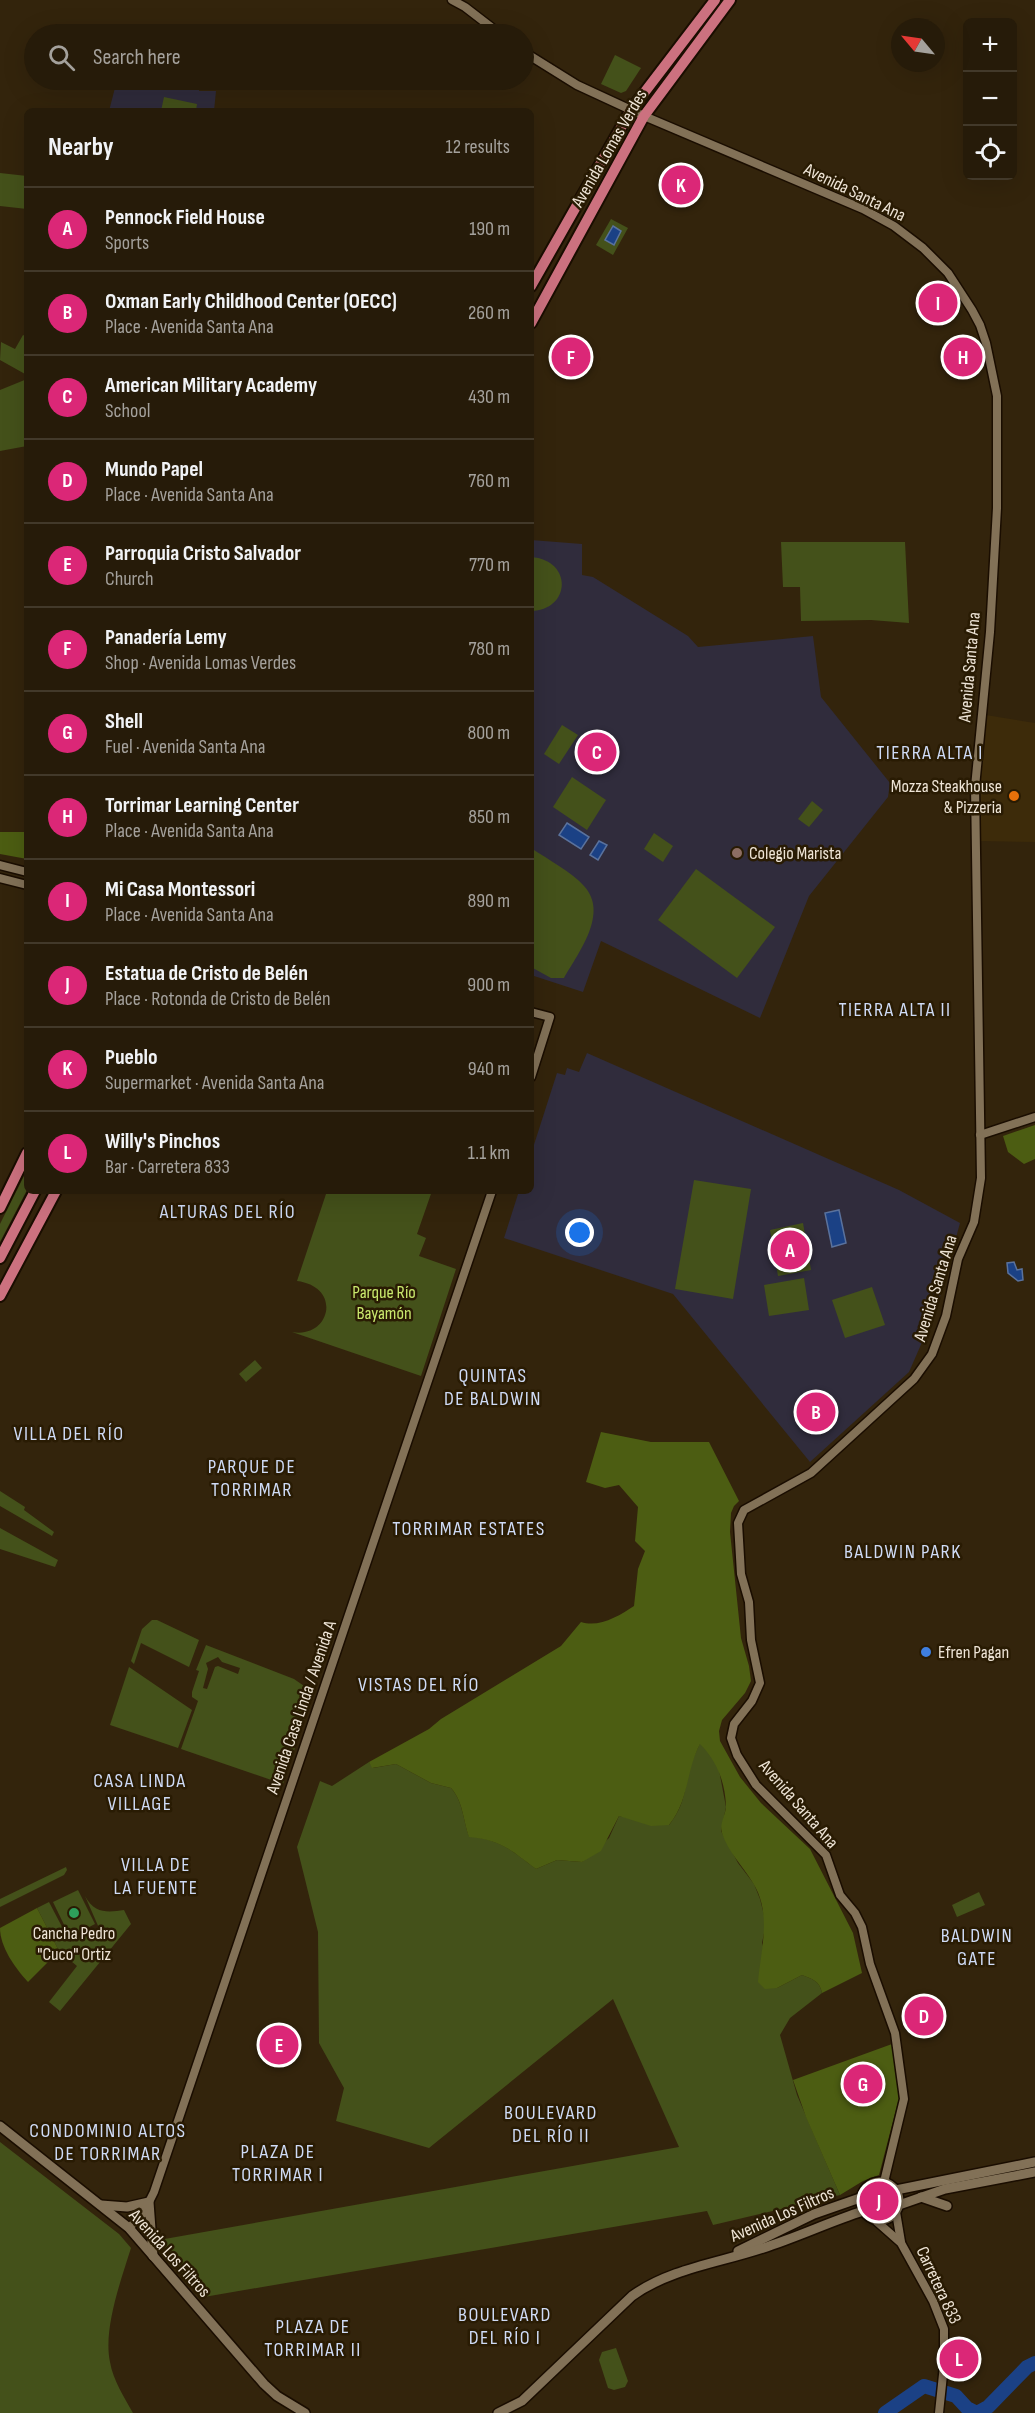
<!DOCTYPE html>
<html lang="en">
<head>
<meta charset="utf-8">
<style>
  :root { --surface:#261b09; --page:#322817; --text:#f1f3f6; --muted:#a4a19c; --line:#42392a; --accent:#db2777 }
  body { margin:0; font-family:"Sofia Sans Condensed",sans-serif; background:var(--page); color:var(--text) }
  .controls { position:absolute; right:18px; top:18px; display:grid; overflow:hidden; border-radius:9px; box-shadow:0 6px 24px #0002 }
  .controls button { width:54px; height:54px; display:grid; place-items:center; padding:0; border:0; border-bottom:2px solid var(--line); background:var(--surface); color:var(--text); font:30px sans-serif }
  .compass { position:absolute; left:891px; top:18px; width:54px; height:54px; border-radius:50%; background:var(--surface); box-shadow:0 6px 24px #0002; rotate:299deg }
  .you { position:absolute; left:580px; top:1233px; width:21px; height:21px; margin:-15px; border:4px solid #fff; border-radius:50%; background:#1a73e8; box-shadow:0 0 0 9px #1a73e833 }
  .badge { display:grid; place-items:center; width:39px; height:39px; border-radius:50%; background:var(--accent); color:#fff; font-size:20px; font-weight:700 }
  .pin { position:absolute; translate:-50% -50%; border:3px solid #fff; box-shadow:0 2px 6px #0006 }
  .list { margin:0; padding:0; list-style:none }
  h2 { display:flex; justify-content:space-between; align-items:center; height:78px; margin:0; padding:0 24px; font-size:26px }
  h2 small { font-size:20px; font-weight:400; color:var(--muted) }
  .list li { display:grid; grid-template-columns:39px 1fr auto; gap:18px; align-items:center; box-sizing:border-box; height:84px; padding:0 24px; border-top:2px solid var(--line) }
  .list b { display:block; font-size:22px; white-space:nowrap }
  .list p { margin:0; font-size:20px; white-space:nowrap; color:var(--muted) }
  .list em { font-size:20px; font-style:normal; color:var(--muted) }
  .icon { flex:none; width:33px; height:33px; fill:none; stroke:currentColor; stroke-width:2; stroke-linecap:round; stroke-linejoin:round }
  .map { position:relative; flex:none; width:1035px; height:2413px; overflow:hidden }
  .search { position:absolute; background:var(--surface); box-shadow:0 6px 24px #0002; left:24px; top:24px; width:510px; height:66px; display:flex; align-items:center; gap:15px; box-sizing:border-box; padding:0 21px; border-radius:33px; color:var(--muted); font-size:22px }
  .panel { position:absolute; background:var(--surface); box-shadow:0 6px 24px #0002; left:24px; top:108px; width:510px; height:1086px; border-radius:9px }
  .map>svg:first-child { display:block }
</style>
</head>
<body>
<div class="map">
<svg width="1035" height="2413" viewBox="0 0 1035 2413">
  <rect width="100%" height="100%" fill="#33240c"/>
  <path fill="#3d2b0a" d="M 986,715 L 1035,723 L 1035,842 L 981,841 L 980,777 Z"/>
  <g fill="#302c3c">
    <path d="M 117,80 L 200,80 L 199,91 L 216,91 L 214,111 L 109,111 Z"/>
    <path d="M 531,540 L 582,544 L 582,575 L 593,577 L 688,636 L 698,647 L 813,636 L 821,697 L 890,783 L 888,797 L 809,896 L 760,1018 L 601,941 L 583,992 L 531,975 Z"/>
    <path d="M 587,1053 L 899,1190 L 960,1223 L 937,1308 L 909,1372 L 810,1462 L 673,1294 L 504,1238 L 519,1191 L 531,1191 L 531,1154 L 557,1073 L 565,1075 L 567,1068 L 579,1072 Z"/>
  </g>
  <g fill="#44511a" fill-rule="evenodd">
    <path d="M 615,55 L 641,68 L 626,91 L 621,93 L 601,84 Z"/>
    <path d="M 164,97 L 197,104 L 196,111 L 161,111 Z"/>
    <path d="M 0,173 L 27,176 L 27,209 L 0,206 Z"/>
    <path d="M 611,219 L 628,228 L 613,255 L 596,245 Z"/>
    <path d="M 23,335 L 27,337 L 27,369 L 25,374 L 0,360 L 1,342 L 15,349 Z"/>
    <path d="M 27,379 L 27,446 L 0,451 L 0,390 Z"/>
    <path d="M 781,542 L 905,542 L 909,623 L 871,620 L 801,621 L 800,587 L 783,587 Z"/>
    <path d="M 531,557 C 573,560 571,610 531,611 Z"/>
    <path d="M 562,725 L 578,735 L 559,764 L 544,754 Z"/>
    <path d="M 572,777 L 606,800 L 587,830 L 553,807 Z"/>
    <path d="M 812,801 L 823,810 L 809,827 L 798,819 Z"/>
    <path d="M 654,833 L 673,846 L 663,862 L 644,849 Z"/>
    <path d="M 531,848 C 547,859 572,872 584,886 C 609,913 579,952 564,978 L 551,978 L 531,967 Z"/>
    <path d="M 696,869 L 775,927 L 737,978 L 658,920 Z"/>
    <path d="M 27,1170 L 27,1190 L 0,1242 L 0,1224 Z"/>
    <path d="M 694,1180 L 751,1189 L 733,1299 L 675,1289 Z"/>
    <path d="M 327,1191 L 432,1191 L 417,1234 L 426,1238 L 419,1256 L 456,1269 L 421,1376 L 292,1332 C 330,1339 343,1287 297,1281 Z"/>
    <path d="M 803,1223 L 811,1270 L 778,1276 L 770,1230 Z"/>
    <path d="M 804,1278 L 809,1310 L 769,1316 L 764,1285 Z"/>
    <path d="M 872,1287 L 885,1325 L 845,1338 L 832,1300 Z"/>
    <path d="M 255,1360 L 262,1368 L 246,1382 L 239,1374 Z"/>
    <path d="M 0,1491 L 25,1507 L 24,1510 L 54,1532 L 52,1536 L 0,1506 Z"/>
    <path d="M 0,1528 L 58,1560 L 55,1567 L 0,1549 Z"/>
    <path d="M 152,1620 L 157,1620 L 199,1640 L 189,1667 L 141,1643 L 134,1664 L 131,1661 L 142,1629 Z"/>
    <path d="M 206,1645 L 294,1679 L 307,1688 L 310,1702 L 283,1784 L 181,1749 L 198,1701 L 192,1697 L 192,1692 L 199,1671 L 196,1670 ZM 218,1657 L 222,1662 L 240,1668 L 238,1674 L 218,1666 L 215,1667 L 207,1689 L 203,1688 L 208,1669 L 206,1663 Z"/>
    <path d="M 129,1667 L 192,1710 L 178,1748 L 110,1725 Z"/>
    <path d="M 700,1743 L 712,1756 L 719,1770 L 726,1807 L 721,1831 L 738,1863 L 754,1884 L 760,1899 L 766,1923 L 762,1943 L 777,1988 L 802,1975 C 812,1979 820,1981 822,1993 L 790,2018 L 780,2035 L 797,2095 L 840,2195 L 713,2225 L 707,2211 L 204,2297 L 175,2264 L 159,2240 L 679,2147 L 613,1999 L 429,2148 L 336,2121 L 344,2088 L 319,2043 L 318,1932 L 297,1847 L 320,1781 L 332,1786 L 369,1762 L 373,1768 L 396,1764 L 431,1783 L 451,1788 C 463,1801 463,1820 469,1836 C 501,1840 511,1850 536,1869 L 557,1860 L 582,1862 L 609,1838 L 619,1816 L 669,1825 C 684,1806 684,1793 689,1771 C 691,1762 696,1752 700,1743 Z"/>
    <path d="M 66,1867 L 67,1870 L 64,1875 L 0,1907 L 0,1899 Z"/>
    <path d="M 78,1890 L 95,1924 L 70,1937 L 53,1902 Z"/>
    <path d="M 979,1892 L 985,1905 L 957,1917 L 952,1905 Z"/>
    <path d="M 85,1896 C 95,1915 110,1912 124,1910 L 131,1924 L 60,2011 L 49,2002 L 77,1966 L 59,1951 L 37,1908 L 49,1902 L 70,1942 L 99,1928 Z"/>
    <path d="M 0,2142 L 119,2234 L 131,2248 C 121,2280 103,2329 110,2362 C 113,2380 124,2397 133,2413 L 0,2413 Z"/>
    <path d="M 616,2348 L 628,2381 L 625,2387 L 614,2390 L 608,2388 L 599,2360 L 602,2352 Z"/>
  </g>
  <g fill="#4c5d12">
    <path d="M 0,832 L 27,832 L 27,859 L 0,854 Z"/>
    <path d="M 1035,1125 L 1035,1159 L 1024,1164 L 1008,1152 L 1003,1136 Z"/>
    <path d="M 601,1432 L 651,1442 L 709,1442 L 739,1501 L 734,1506 L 731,1513 L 730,1532 L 741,1638 L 749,1666 L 751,1681 L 745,1693 L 722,1720 L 719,1731 L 720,1741 L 740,1777 L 761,1803 L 810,1849 L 853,1933 L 862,1973 L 822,1993 C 820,1981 812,1979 802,1975 L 777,1988 L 765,1989 L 758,1982 C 761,1949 772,1913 753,1883 C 743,1866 728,1852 722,1833 C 719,1824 726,1814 726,1806 C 725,1782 717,1761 700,1744 C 686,1770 689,1801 669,1825 L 651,1826 L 619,1816 L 601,1851 L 582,1862 L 557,1860 L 536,1869 C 511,1850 501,1840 469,1837 C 463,1820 463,1801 451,1788 L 431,1783 L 396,1764 L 372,1768 L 369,1762 L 429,1729 L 441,1719 L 561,1646 L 581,1622 C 599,1628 619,1616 634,1606 L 638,1569 L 645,1551 L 635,1541 L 638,1507 L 619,1485 L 605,1488 L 586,1482 Z"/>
    <path d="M 37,1908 L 59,1951 L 28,1982 C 15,1968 0,1947 0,1928 Z"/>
    <path d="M 892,2044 L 899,2098 L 879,2175 L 863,2181 L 840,2195 L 806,2117 L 793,2080 Z"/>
  </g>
  <g fill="#1b4185" stroke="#5a729d" stroke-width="1.5">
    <path d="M 613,226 L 621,231 L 614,245 L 605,240 Z"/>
    <path d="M 567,823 L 589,837 L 581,849 L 559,835 Z"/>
    <path d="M 599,841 L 607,845 L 598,860 L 590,855 Z"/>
    <path d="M 839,1210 L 846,1243 L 832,1247 L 825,1213 Z"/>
    <path d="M 1014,1262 L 1017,1270 L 1022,1269 L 1023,1280 L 1018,1281 L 1008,1273 L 1007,1263 Z"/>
  </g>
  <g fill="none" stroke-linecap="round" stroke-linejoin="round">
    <path stroke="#1b4185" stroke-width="14" d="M 885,2413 L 924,2386 L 956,2396 L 967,2408 L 977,2413 L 988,2407 L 1027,2367 L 1035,2363"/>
    <defs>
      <g id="tertiary">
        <path d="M 452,0 L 465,7 L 500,34"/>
        <path d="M 524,52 L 577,85 L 644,116 L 863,209 L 894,226 L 923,248 L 948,273 L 972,310 L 980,325 L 986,343 L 997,396 L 997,508 L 990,632 L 975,787 L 981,1178 L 974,1222 L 958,1259 L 946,1316 L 932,1354 L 914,1379 L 811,1473 L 744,1510 L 738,1523 L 741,1574 L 749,1602 L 751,1640 L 760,1683 L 752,1701 L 734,1724 L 731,1738 L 737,1755 L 756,1785 L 826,1855 L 840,1895 L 855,1913 L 862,1927 L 870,1964 L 895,2033 L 904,2099 L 884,2182"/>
        <path d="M 0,865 L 27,872"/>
        <path d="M 0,878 L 27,885"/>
        <path d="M 531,1012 L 550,1017 L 531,1077"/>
        <path d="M 980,1135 L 1035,1117"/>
        <path d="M 896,2212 L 901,2242"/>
        <path d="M 875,2220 L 901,2243 L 933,2301 L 944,2329 L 944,2365 L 939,2413"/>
        <path d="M 129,2228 L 143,2214 L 154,2192 L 492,1191"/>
      </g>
      <g id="secondary">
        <path d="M 0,2126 L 129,2228 L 264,2384 L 277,2396 L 305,2413"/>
        <circle cx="880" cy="2201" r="19"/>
        <path d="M 896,2190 L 1035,2162"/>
        <path d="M 921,2197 L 947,2206"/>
        <path d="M 101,2205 L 127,2207 L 149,2202 L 153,2256"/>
        <path d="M 899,2205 L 945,2189 L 1035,2172"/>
        <path d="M 738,2251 L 814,2214 L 860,2198"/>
        <path d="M 498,2413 L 522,2401 L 632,2296 C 672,2267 726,2262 772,2245 C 802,2235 832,2221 863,2211"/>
      </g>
      <g id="trunk">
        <path d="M 531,286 L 631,110 L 715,0"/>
        <path d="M 531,323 L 644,116 L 730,0"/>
        <path d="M 0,1208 L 27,1153"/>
        <path d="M 0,1258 L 35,1191"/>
        <path d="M 0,1296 L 56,1191"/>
      </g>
    </defs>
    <use href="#tertiary" stroke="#1a0d00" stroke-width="11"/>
    <use href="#secondary" stroke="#1a0d00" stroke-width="12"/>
    <use href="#trunk" stroke="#1a0d00" stroke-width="14"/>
    <use href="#tertiary" stroke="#827157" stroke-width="8"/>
    <use href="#secondary" stroke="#827157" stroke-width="9"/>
    <use href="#trunk" stroke="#cc717f" stroke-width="10"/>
  </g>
  <circle fill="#e8710a" stroke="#291b03" stroke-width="2" cx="1014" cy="796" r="6"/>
  <circle fill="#8d6e63" stroke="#291b03" stroke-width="2" cx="737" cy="853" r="6"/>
  <circle fill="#3f7fe0" stroke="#291b03" stroke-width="2" cx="926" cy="1652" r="6"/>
  <circle fill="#2e9e5b" stroke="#291b03" stroke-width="2" cx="74" cy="1913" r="6"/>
  <g text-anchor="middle" stroke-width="5" stroke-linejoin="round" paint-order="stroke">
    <g font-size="18" fill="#eee4d6" stroke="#291b03">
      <text transform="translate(609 148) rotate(-60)" y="6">Avenida Lomas Verdes</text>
      <text transform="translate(855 192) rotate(26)" y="6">Avenida Santa Ana</text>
      <text transform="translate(969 667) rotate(-85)" y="6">Avenida Santa Ana</text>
      <text transform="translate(935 1288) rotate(-73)" y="6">Avenida Santa Ana</text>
      <text transform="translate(301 1707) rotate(-71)" y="6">Avenida Casa Linda / Avenida A</text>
      <text transform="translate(799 1804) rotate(49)" y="6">Avenida Santa Ana</text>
      <text transform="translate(782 2214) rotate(-24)" y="6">Avenida Los Filtros</text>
      <text transform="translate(170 2253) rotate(48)" y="6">Avenida Los Filtros</text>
      <text transform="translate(939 2285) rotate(65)" y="6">Carretera 833</text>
    </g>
    <g font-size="18" fill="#eee4d6" stroke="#291b03" text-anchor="start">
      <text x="1002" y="792" text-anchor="end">Mozza Steakhouse<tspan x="1002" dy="21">&amp; Pizzeria</tspan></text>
      <text x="749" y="859">Colegio Marista</text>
      <text x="938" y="1658">Efren Pagan</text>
      <text x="74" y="1939" text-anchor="middle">Cancha Pedro<tspan x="74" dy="21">"Cuco" Ortiz</tspan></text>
    </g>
    <g font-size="18" fill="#c9e86d" stroke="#291b03">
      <text x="384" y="1298">Parque Río<tspan x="384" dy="21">Bayamón</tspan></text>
    </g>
    <g font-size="20" letter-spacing="1.5" fill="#cfdbf6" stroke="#291b03">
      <text x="930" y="759">TIERRA ALTA I</text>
      <text x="895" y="1016">TIERRA ALTA II</text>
      <text x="228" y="1218">ALTURAS DEL RÍO</text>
      <text x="493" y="1382">QUINTAS<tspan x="493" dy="23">DE BALDWIN</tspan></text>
      <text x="69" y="1440">VILLA DEL RÍO</text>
      <text x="252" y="1473">PARQUE DE<tspan x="252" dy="23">TORRIMAR</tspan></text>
      <text x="469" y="1535">TORRIMAR ESTATES</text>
      <text x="903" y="1558">BALDWIN PARK</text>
      <text x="419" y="1691">VISTAS DEL RÍO</text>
      <text x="140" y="1787">CASA LINDA<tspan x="140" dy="23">VILLAGE</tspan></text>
      <text x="156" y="1871">VILLA DE<tspan x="156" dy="23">LA FUENTE</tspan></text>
      <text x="977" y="1942">BALDWIN<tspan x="977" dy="23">GATE</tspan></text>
      <text x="551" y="2119">BOULEVARD<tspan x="551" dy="23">DEL RÍO II</tspan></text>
      <text x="108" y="2137">CONDOMINIO ALTOS<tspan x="108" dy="23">DE TORRIMAR</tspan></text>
      <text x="278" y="2158">PLAZA DE<tspan x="278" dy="23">TORRIMAR I</tspan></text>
      <text x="505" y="2321">BOULEVARD<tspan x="505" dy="23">DEL RÍO I</tspan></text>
      <text x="313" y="2333">PLAZA DE<tspan x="313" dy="23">TORRIMAR II</tspan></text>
    </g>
  </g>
</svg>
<div class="controls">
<button>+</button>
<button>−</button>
<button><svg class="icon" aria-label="locate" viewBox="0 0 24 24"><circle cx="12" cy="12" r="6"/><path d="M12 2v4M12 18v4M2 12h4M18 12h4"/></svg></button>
</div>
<svg class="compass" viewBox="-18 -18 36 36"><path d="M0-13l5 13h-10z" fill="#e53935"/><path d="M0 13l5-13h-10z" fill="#a4a19c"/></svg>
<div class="you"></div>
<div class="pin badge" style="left:790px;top:1250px">A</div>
<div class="pin badge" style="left:816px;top:1412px">B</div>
<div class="pin badge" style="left:597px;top:752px">C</div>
<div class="pin badge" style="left:924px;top:2016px">D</div>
<div class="pin badge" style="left:279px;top:2045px">E</div>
<div class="pin badge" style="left:571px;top:357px">F</div>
<div class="pin badge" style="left:863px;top:2084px">G</div>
<div class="pin badge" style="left:963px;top:357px">H</div>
<div class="pin badge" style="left:938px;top:303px">I</div>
<div class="pin badge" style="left:879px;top:2201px">J</div>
<div class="pin badge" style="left:681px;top:185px">K</div>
<div class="pin badge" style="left:959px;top:2359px">L</div>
<div class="search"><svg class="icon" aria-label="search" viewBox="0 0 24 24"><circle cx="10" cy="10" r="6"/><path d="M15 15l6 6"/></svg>Search here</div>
<section class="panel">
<h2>Nearby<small>12 results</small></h2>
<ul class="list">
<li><span class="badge">A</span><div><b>Pennock Field House</b><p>Sports</p></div><em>190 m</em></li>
<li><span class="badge">B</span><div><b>Oxman Early Childhood Center (OECC)</b><p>Place · Avenida Santa Ana</p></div><em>260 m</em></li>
<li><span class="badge">C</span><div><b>American Military Academy</b><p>School</p></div><em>430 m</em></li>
<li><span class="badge">D</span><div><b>Mundo Papel</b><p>Place · Avenida Santa Ana</p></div><em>760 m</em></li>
<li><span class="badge">E</span><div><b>Parroquia Cristo Salvador</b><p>Church</p></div><em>770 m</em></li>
<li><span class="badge">F</span><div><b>Panadería Lemy</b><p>Shop · Avenida Lomas Verdes</p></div><em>780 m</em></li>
<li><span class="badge">G</span><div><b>Shell</b><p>Fuel · Avenida Santa Ana</p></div><em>800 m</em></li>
<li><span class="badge">H</span><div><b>Torrimar Learning Center</b><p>Place · Avenida Santa Ana</p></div><em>850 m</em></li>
<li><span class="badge">I</span><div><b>Mi Casa Montessori</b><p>Place · Avenida Santa Ana</p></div><em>890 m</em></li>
<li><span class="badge">J</span><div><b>Estatua de Cristo de Belén</b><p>Place · Rotonda de Cristo de Belén</p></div><em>900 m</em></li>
<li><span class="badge">K</span><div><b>Pueblo</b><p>Supermarket · Avenida Santa Ana</p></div><em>940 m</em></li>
<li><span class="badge">L</span><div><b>Willy's Pinchos</b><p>Bar · Carretera 833</p></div><em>1.1 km</em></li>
</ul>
</section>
</div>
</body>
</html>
